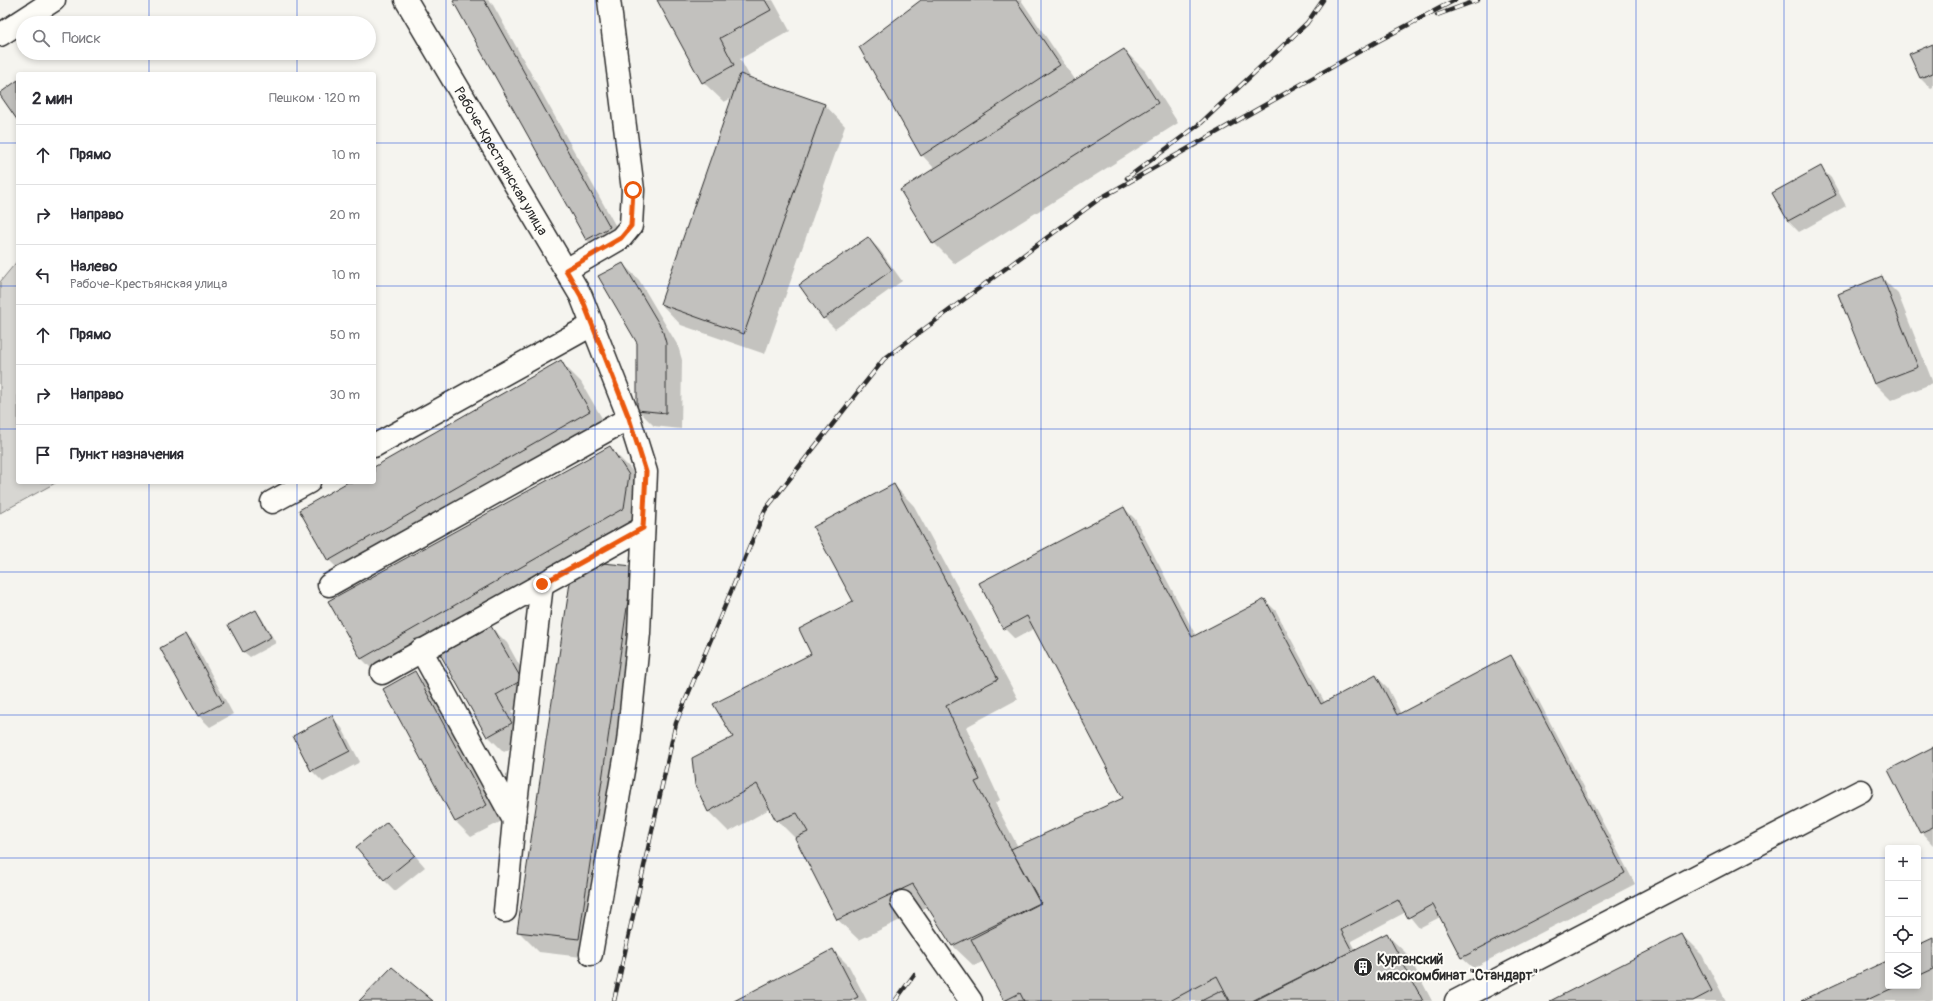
<!DOCTYPE html>
<html lang="ru">
<head>
<meta charset="utf-8">
<style>
  :root { --surface:#fff; --page:#f7f7f7; --text:#2b2b33; --muted:#7c7c81; --line:#e1e1e2 }
  body { margin:0; font-family:Pangolin,sans-serif; background:var(--page); color:var(--text) }
  .controls { position:absolute; right:12px; bottom:12px; display:grid; overflow:hidden; border-radius:4px; box-shadow:0 2px 6px #0003 }
  .controls button { width:36px; height:36px; display:grid; place-items:center; padding:0; border:0; border-bottom:1px solid var(--line); background:var(--surface); color:var(--text); font:20px sans-serif }
  .stop { position:absolute; width:12px; height:12px; margin:-9px; border:3px solid #ea580c; border-radius:50%; background:#fff }
  .stop.end { background:#ea580c; border-color:#fff; box-shadow:0 1px 4px #0008 }
  .list { margin:0; padding:0; list-style:none }
  h2 { display:flex; justify-content:space-between; align-items:center; height:52px; margin:0; padding:0 16px; font-size:17px }
  h2 small { font-size:13px; font-weight:400; color:var(--muted) }
  .list li { display:grid; grid-template-columns:26px 1fr auto; gap:12px; align-items:center; box-sizing:border-box; height:60px; padding:0 16px; border-top:1px solid var(--line) }
  .list b { display:block; font-size:15px; white-space:nowrap }
  .list p { margin:0; font-size:13px; white-space:nowrap; color:var(--muted) }
  .list em { font-size:13px; font-style:normal; color:var(--muted) }
  .icon { flex:none; width:22px; height:22px; fill:none; stroke:currentColor; stroke-width:2; stroke-linecap:round; stroke-linejoin:round }
  .map { position:relative; flex:none; width:1933px; height:1001px; overflow:hidden }
  .search { position:absolute; background:var(--surface); box-shadow:0 2px 6px #0003; left:16px; top:16px; width:360px; height:44px; display:flex; align-items:center; gap:10px; box-sizing:border-box; padding:0 14px; border-radius:22px; color:var(--muted); font-size:15px }
  .panel { position:absolute; background:var(--surface); box-shadow:0 2px 6px #0003; left:16px; top:72px; width:360px; height:412px; border-radius:4px }
  .map>svg:first-child { display:block }
</style>
</head>
<body>
<div class="map">
<svg width="1933" height="1001" viewBox="0 0 1933 1001">
  <rect width="100%" height="100%" fill="#f5f4ef"/>
  <filter id="ink" filterUnits="userSpaceOnUse"><feTurbulence type="fractalNoise" baseFrequency=".025" numOctaves="2"/><feDisplacementMap in="SourceGraphic" scale="8" xChannelSelector="R" yChannelSelector="G"/><feConvolveMatrix kernelMatrix="1 2 1 2 8 2 1 2 1" color-interpolation-filters="sRGB"/></filter>
  <g filter="url(#ink)">
    <path fill="#d7d6d2" stroke="#81807e" d="M 18,260 L 18,482 L 57,482 L 0,513 L 0,282 Z"/>
    <g fill="#0003" fill-rule="evenodd">
      <path d="M 458,0 L 488,0 L 493,5 L 625,243 L 602,255 L 586,239 Z"/>
      <path d="M 658,0 L 773,0 L 790,31 L 740,59 L 751,79 L 825,105 L 845,126 L 765,354 L 681,325 L 661,304 L 734,97 L 724,102 L 703,82 Z"/>
      <path d="M 923,0 L 1021,0 L 1076,81 L 1124,50 L 1145,71 L 1178,123 L 955,264 L 934,243 L 935,169 L 922,155 Z"/>
      <path d="M 1933,45 L 1933,88 L 1931,89 L 1920,78 Z"/>
      <path d="M 1820,167 L 1831,178 L 1846,206 L 1799,232 L 1788,221 Z"/>
      <path d="M 868,238 L 879,249 L 902,281 L 835,329 L 824,318 Z"/>
      <path d="M 623,264 L 639,280 L 678,346 L 682,360 L 681,429 L 654,426 L 638,410 L 638,343 Z"/>
      <path d="M 1882,278 L 1898,294 L 1933,383 L 1891,400 L 1875,384 Z"/>
      <path d="M 561,362 L 581,382 L 610,432 L 350,581 L 329,560 L 350,482 L 374,482 L 374,468 Z"/>
      <path d="M 609,447 L 630,468 L 649,496 L 644,528 L 382,679 L 362,659 L 330,601 Z"/>
      <path d="M 894,485 L 914,506 L 1018,699 L 966,727 L 1000,800 L 995,803 L 1018,847 L 1124,798 L 1035,628 L 1015,639 L 1004,628 L 1124,508 L 1135,519 L 1196,636 L 1265,600 L 1276,611 L 1325,703 L 1376,676 L 1387,687 L 1401,714 L 1511,656 L 1521,667 L 1635,884 L 1473,968 L 1462,958 L 1440,917 L 1419,928 L 1406,912 L 1351,941 L 1356,950 L 1387,935 L 1408,955 L 1432,1001 L 1005,1001 L 984,961 L 974,966 L 953,946 L 929,906 L 859,940 L 838,920 L 797,840 L 777,820 L 771,808 L 729,832 L 709,812 L 734,737 L 812,654 L 854,601 ZM 1224,988 L 1227,996 L 1221,990 Z"/>
      <path d="M 632,567 L 653,588 L 599,959 L 539,952 L 518,931 Z"/>
      <path d="M 256,612 L 261,617 L 276,643 L 250,657 L 244,652 L 230,626 Z"/>
      <path d="M 491,627 L 507,643 L 537,697 L 511,711 L 527,739 L 504,752 L 488,736 L 442,654 Z"/>
      <path d="M 185,635 L 196,646 L 233,714 L 210,727 L 199,716 L 162,648 Z"/>
      <path d="M 415,673 L 431,688 L 502,821 L 471,837 L 455,821 Z"/>
      <path d="M 331,717 L 342,728 L 360,762 L 323,782 L 312,771 L 294,736 Z"/>
      <path d="M 1933,748 L 1933,845 L 1921,832 Z"/>
      <path d="M 387,823 L 425,867 L 395,891 L 384,880 Z"/>
      <path d="M 1682,935 L 1702,955 L 1726,1001 L 1552,1001 Z"/>
      <path d="M 1933,939 L 1933,999 L 1929,1001 L 1803,1001 L 1888,961 L 1888,986 L 1918,986 L 1918,946 Z"/>
      <path d="M 833,950 L 849,966 L 867,1001 L 736,1001 Z"/>
    </g>
    <g fill="#c2c1be" stroke="#2b2b2b">
      <path d="M 455,0 L 484,0 L 610,227 L 586,240 L 453,1 Z"/>
      <path d="M 657,0 L 765,0 L 771,10 L 720,38 L 734,65 L 702,83 Z"/>
      <path d="M 921,0 L 1016,0 L 1060,65 L 921,156 L 859,47 Z"/>
      <path d="M 1933,44 L 1933,73 L 1920,78 L 1909,54 Z"/>
      <path d="M 1124,49 L 1158,103 L 933,244 L 900,190 Z"/>
      <path d="M 740,74 L 825,104 L 744,334 L 660,304 Z"/>
      <path d="M 18,80 L 18,121 L 0,95 L 0,93 Z"/>
      <path d="M 1821,166 L 1836,195 L 1788,221 L 1772,193 Z"/>
      <path d="M 868,237 L 892,270 L 823,319 L 799,285 Z"/>
      <path d="M 623,263 L 662,329 L 666,343 L 666,413 L 637,410 L 637,343 L 598,276 Z"/>
      <path d="M 1882,276 L 1918,367 L 1874,384 L 1838,294 Z"/>
      <path d="M 561,360 L 590,411 L 328,561 L 299,510 L 348,482 L 374,482 L 374,467 Z"/>
      <path d="M 610,446 L 629,475 L 624,508 L 361,659 L 328,601 Z"/>
      <path d="M 894,484 L 998,679 L 946,706 L 980,780 L 975,782 L 1040,903 L 952,946 L 913,884 L 837,920 L 795,838 L 808,832 L 797,813 L 776,821 L 757,784 L 708,812 L 695,785 L 692,758 L 733,737 L 713,704 L 811,654 L 799,629 L 853,601 L 813,527 Z"/>
      <path d="M 1124,507 L 1192,637 L 1265,599 L 1321,704 L 1376,675 L 1397,715 L 1511,655 L 1625,873 L 1461,958 L 1433,904 L 1408,918 L 1398,900 L 1341,930 L 1352,951 L 1252,1001 L 1230,1001 L 1217,976 L 1170,1001 L 1004,1001 L 971,939 L 1041,903 L 1011,849 L 1123,798 L 1027,616 L 1003,629 L 979,583 Z"/>
      <path d="M 603,563 L 633,566 L 579,939 L 517,932 L 571,576 Z"/>
      <path d="M 256,610 L 271,637 L 243,652 L 228,625 Z"/>
      <path d="M 491,626 L 522,680 L 496,695 L 512,723 L 487,737 L 440,654 Z"/>
      <path d="M 185,634 L 223,703 L 198,716 L 160,648 Z"/>
      <path d="M 415,671 L 487,805 L 455,822 L 383,689 Z"/>
      <path d="M 332,715 L 350,751 L 311,771 L 293,736 Z"/>
      <path d="M 1933,747 L 1933,827 L 1920,833 L 1888,770 Z"/>
      <path d="M 387,822 L 415,855 L 384,880 L 356,847 Z"/>
      <path d="M 1387,933 L 1423,1001 L 1254,1001 Z"/>
      <path d="M 1682,934 L 1712,991 L 1693,1001 L 1550,1001 Z"/>
      <path d="M 1933,938 L 1933,969 L 1918,976 L 1918,945 Z"/>
      <path d="M 833,949 L 858,997 L 850,1001 L 734,1001 Z"/>
      <path d="M 1888,960 L 1888,986 L 1897,986 L 1865,1001 L 1801,1001 Z"/>
      <path d="M 392,967 L 433,1001 L 359,1001 Z"/>
      <path d="M 1223,990 L 1229,1001 L 1201,1001 Z"/>
      <path d="M 1020,993 L 1024,1001 L 1004,1001 Z"/>
    </g>
    <g fill="none" stroke-linecap="round" stroke-linejoin="round">
      <defs>
        <g id="minor">
          <path id="s1" d="M 406,0 L 581,296 L 629,418 L 646,472 L 639,633 L 628,742 L 591,954"/>
          <path d="M 0,35 L 54,0"/>
          <path d="M 566,270 L 621,238 L 631,226 L 633,190 L 609,0"/>
          <path d="M 374,446 L 592,325"/>
          <path d="M 272,502 L 309,482"/>
          <path d="M 329,585 L 629,418"/>
          <path d="M 421,650 L 514,820"/>
          <path d="M 382,673 L 643,528"/>
          <path d="M 902,902 L 971,1001"/>
          <path d="M 505,911 L 514,820 L 542,584"/>
          <path d="M 1456,1001 L 1861,791"/>
        </g>
      </defs>
      <use href="#minor" stroke="#2b2b2b" stroke-width="25"/>
      <use href="#minor" stroke="#fdfcf7" stroke-width="22"/>
      <defs>
        <g id="rail">
          <path d="M 1437,15 L 1478,0"/>
          <path d="M 1127,178 L 1201,123 L 1307,23 L 1323,0"/>
          <path d="M 614,1001 L 676,723 L 765,510 L 884,359 L 1099,199 L 1376,42 L 1455,0"/>
          <path d="M 895,1001 L 914,975"/>
        </g>
      </defs>
      <use href="#rail" stroke="#2b2b2b" stroke-width="4.5"/>
      <use href="#rail" stroke="#fdfcf7" stroke-width="3" stroke-dasharray="9" stroke-linecap="butt"/>
    </g>
  </g>
  <g fill="none" stroke-linecap="round" stroke-linejoin="round" filter="url(#ink)">
    <path stroke="#ea580c" stroke-width="5" d="M 542,584 L 643,528 L 646,472 L 629,418 L 581,296 L 566,270 L 621,238 L 631,226 L 633,190"/>
  </g>
  <path fill="none" stroke="#1d4ed8" stroke-width="1" stroke-opacity="0.55" d="M 149,0 L 149,23M 297,0 L 297,23M 446,0 L 446,1001M 595,0 L 595,1001M 743,0 L 743,1001M 892,0 L 892,1001M 1041,0 L 1041,1001M 1190,0 L 1190,1001M 1338,0 L 1338,1001M 1487,0 L 1487,1001M 1636,0 L 1636,1001M 1784,0 L 1784,1001M 149,53 L 149,74M 297,53 L 297,74M 0,143 L 18,143M 374,143 L 1933,143M 0,286 L 18,286M 374,286 L 1933,286M 0,429 L 18,429M 374,429 L 1933,429M 149,482 L 149,1001M 297,482 L 297,1001M 0,572 L 1933,572M 0,715 L 1933,715M 0,858 L 1888,858M 1918,858 L 1933,858"/>
  <defs>
    <symbol id="building-disc" viewBox="-11 -11 22 22"><circle r="9.5" fill="#2b2b2b" stroke="#fdfcf7"/><path d="M-4-6H4V6H1V3H-1V6H-4ZM-2.5-4.3h1.7v1.8h-1.7ZM.8-4.3h1.7v1.8H.8ZM-2.5-1h1.7V.8h-1.7ZM.8-1h1.7V.8H.8Z" fill="#fff"/></symbol>
  </defs>
  <g fill-rule="evenodd">
    <use href="#building-disc" x="1352" y="956" width="22" height="22"/>
  </g>
  <g text-anchor="middle" stroke-width="4" stroke-linejoin="round" paint-order="stroke">
    <g font-size="14" fill="#2b2b2b" stroke="#fdfcf7">
      <text dy="5" stroke="none"><textPath href="#s1" startOffset="187">Рабоче-Крестьянская улица</textPath></text>
    </g>
    <g font-size="14" font-weight="bold" fill="#2b2b2b" stroke="#fdfcf7" text-anchor="start">
      <text x="1377" y="964">Курганский<tspan x="1377" dy="16">мясокомбинат "Стандарт"</tspan></text>
    </g>
  </g>
</svg>
<div class="controls">
<button>+</button>
<button>−</button>
<button><svg class="icon" aria-label="locate" viewBox="0 0 24 24"><circle cx="12" cy="12" r="6"/><path d="M12 2v4M12 18v4M2 12h4M18 12h4"/></svg></button>
<button><svg class="icon" aria-label="layers" viewBox="0 0 24 24"><path d="M12 4l9 5-9 5-9-5zM3 14l9 5 9-5"/></svg></button>
</div>
<div class="stop" style="left:633px;top:190px"></div>
<div class="stop end" style="left:542px;top:584px"></div>
<div class="search"><svg class="icon" aria-label="search" viewBox="0 0 24 24"><circle cx="10" cy="10" r="6"/><path d="M15 15l6 6"/></svg>Поиск</div>
<section class="panel">
<h2>2 мин<small>Пешком · 120 m</small></h2>
<ul class="list">
<li><svg class="icon" aria-label="ahead" viewBox="0 0 24 24"><path d="M12 20V5M6 11l6-6 6 6"/></svg><div><b>Прямо</b></div><em>10 m</em></li>
<li><svg class="icon" aria-label="right" viewBox="0 0 24 24"><path d="M7 20v-9h11M14 6l5 5-5 5"/></svg><div><b>Направо</b></div><em>20 m</em></li>
<li><svg class="icon" aria-label="left" viewBox="0 0 24 24"><path d="M17 20v-9H6M10 6l-5 5 5 5"/></svg><div><b>Налево</b><p>Рабоче-Крестьянская улица</p></div><em>10 m</em></li>
<li><svg class="icon" aria-label="ahead" viewBox="0 0 24 24"><path d="M12 20V5M6 11l6-6 6 6"/></svg><div><b>Прямо</b></div><em>50 m</em></li>
<li><svg class="icon" aria-label="right" viewBox="0 0 24 24"><path d="M7 20v-9h11M14 6l5 5-5 5"/></svg><div><b>Направо</b></div><em>30 m</em></li>
<li><svg class="icon" aria-label="arrive" viewBox="0 0 24 24"><path d="M6 21V4h12l-3 4 3 4H6"/></svg><div><b>Пункт назначения</b></div></li>
</ul>
</section>
</div>
</body>
</html>
